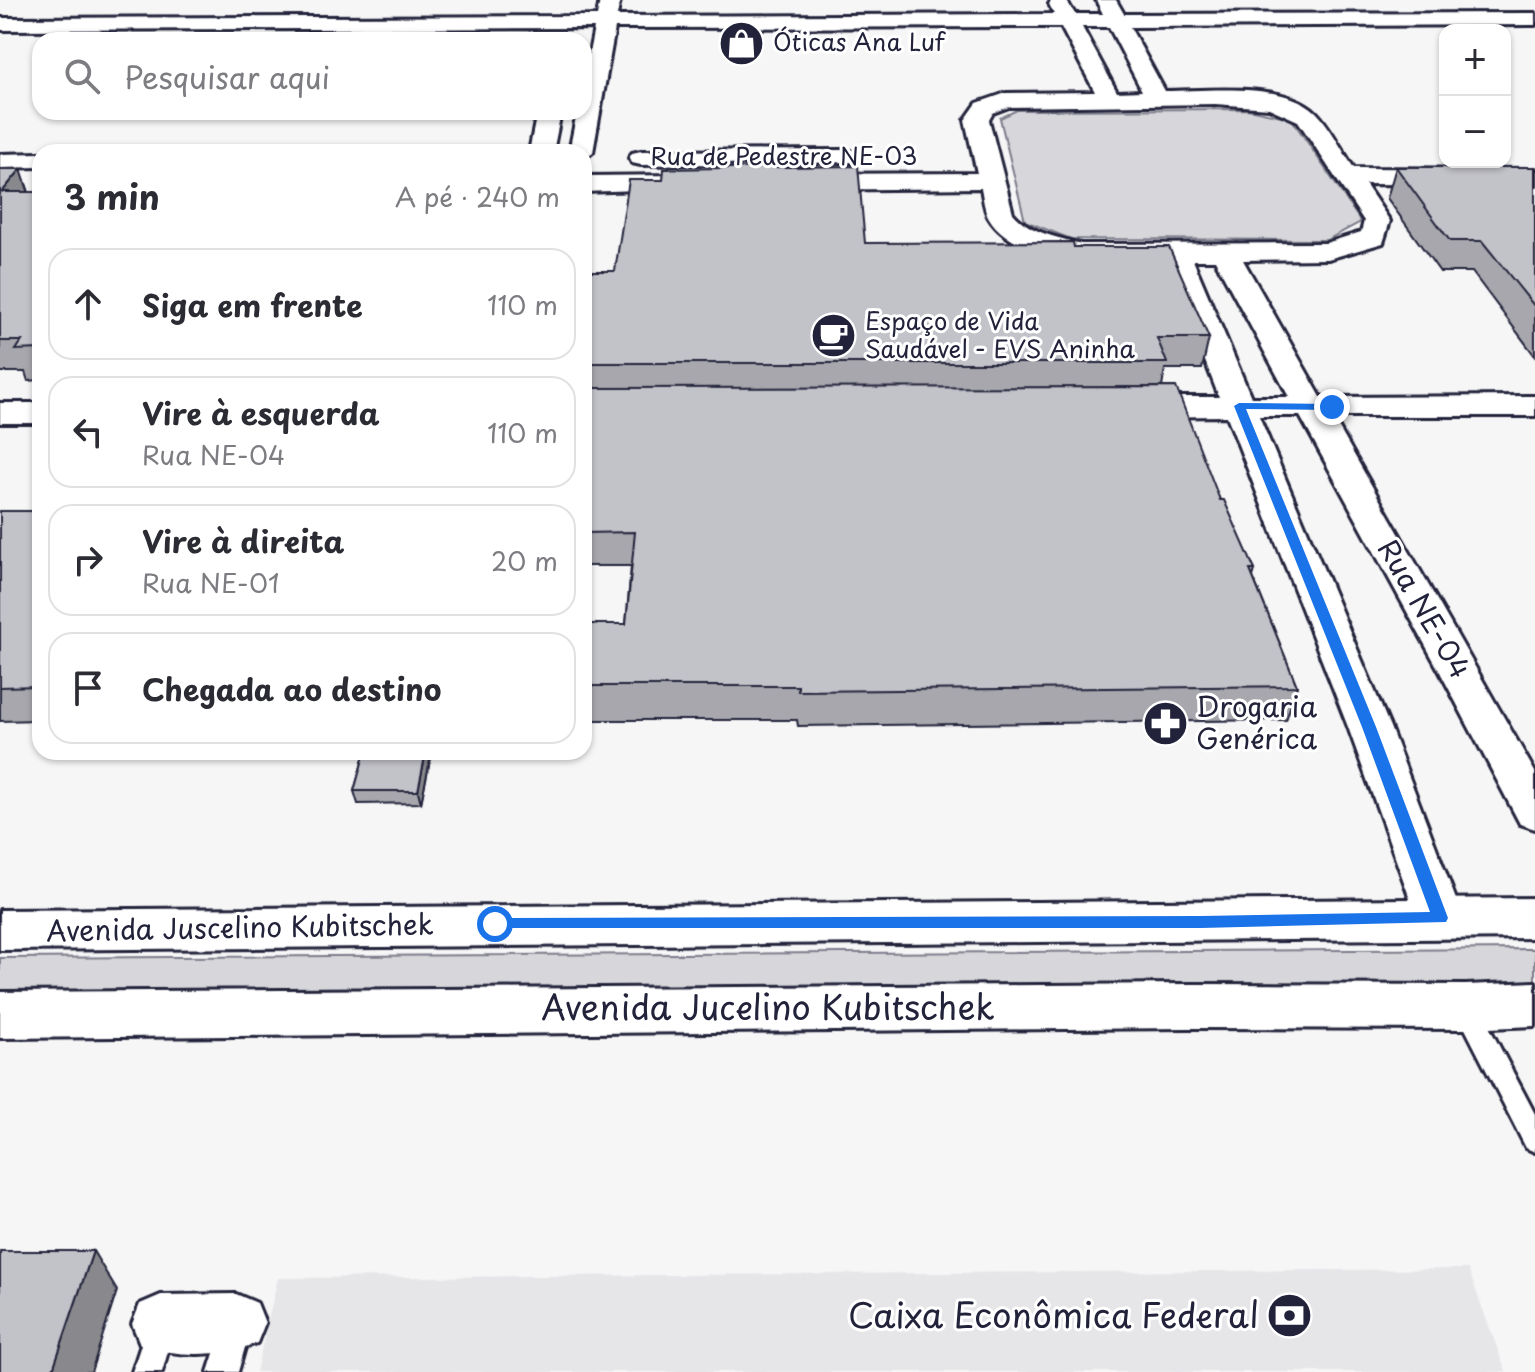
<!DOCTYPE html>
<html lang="pt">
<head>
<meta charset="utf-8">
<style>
  :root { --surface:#fff; --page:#f2f2f3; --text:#2b2b33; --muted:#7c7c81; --line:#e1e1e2 }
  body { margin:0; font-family:"Playpen Sans",sans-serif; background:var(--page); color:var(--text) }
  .controls { position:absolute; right:24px; top:24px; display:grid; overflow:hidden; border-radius:16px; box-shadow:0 2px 6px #0004 }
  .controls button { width:72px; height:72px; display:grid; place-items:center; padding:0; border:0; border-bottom:2px solid var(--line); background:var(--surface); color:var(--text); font:40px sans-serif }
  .stop { position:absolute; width:24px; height:24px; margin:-18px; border:6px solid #1a73e8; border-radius:50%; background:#fff }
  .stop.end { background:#1a73e8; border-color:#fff; box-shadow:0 2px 8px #0008 }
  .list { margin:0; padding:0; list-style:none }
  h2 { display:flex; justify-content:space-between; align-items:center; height:104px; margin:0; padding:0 32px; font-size:34px }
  h2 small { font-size:26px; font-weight:400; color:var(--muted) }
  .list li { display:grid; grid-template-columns:52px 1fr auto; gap:24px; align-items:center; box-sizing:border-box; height:112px; margin:0 16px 16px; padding:0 16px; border:2px solid var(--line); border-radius:24px }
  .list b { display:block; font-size:30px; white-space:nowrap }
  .list p { margin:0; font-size:26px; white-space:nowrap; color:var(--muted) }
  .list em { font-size:26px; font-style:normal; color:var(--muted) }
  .icon { flex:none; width:44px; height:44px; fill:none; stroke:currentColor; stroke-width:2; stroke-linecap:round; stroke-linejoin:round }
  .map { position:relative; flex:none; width:1535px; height:1372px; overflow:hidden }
  .search { position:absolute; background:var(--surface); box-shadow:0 2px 6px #0004; left:32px; top:32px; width:560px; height:88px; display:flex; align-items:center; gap:20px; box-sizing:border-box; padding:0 28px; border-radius:24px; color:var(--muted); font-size:30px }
  .panel { position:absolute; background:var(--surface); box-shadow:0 2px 6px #0004; left:32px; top:144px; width:560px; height:616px; border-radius:24px }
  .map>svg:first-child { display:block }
</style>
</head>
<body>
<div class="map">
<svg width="1535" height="1372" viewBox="0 0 1535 1372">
  <rect width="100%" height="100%" fill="#f6f6f7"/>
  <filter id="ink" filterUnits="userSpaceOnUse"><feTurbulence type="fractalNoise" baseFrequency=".0125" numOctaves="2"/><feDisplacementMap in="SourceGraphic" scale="16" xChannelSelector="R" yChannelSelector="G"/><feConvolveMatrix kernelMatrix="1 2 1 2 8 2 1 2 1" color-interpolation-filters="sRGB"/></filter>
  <g filter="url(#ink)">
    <path fill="#e6e6e9" d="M 1468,1269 L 1506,1372 L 256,1372 L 278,1278 Z"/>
    <g fill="#d7d7db" stroke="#7c7c8b" stroke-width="2">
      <path d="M 1248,109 L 1291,118 L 1361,222 L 1327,240 L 1071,239 L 1025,221 L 1000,118 L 1017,110 Z"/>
      <path d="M 1535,949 L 1535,986 L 0,996 L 0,958 Z"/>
    </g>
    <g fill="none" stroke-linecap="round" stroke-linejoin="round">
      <defs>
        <g id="lane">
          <path d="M 1466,997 L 1475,1000 L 1535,1114 L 1535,1152 L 1526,1148 L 1454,1007 L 1457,1000 Z"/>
          <path d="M 161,1310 L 171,1314 L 176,1324 L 162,1372 L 132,1372 L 151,1314 Z"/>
          <path d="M 236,1312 L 246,1316 L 251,1326 L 238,1372 L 208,1372 L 226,1316 Z"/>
        </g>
        <g id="street">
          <path d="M 600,0 L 620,0 L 617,16 L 1054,14 L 1049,4 L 1052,0 L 1066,0 L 1075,14 L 1103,14 L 1096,0 L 1116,0 L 1124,14 L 1535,13 L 1535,25 L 1130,27 L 1165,91 C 1205,91 1285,81 1316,112 C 1331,127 1342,151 1354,168 L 1535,169 L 1535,185 L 1365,184 L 1390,221 L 1383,243 L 1328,259 L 1243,260 L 1321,397 L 1535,396 L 1535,416 L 1332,416 L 1535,772 L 1535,829 L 1520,824 L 1440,672 L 1300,416 L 1259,416 L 1390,727 L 1463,918 L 1457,931 L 1440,936 L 1423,931 L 1417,918 L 1348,727 L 1227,416 L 1128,417 L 1117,414 L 1112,407 L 1117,400 L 1128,397 L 1219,397 L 1166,260 C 1116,260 1019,267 989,218 C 984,210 983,197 981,188 L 804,190 L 795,187 L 791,182 L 795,177 L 804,174 L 977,173 L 965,120 L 977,103 L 1006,93 L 1095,92 L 1061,27 L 615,28 L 593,152 L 584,159 L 584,152 L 569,152 L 577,112 L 584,112 L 584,78 L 594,28 L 0,30 L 0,18 L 597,16 ZM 1082,27 L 1109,27 L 1142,91 L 1117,92 ZM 1215,104 L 1269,108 L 1298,121 L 1364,221 L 1361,232 L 1326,243 L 1081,244 C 1057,237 1030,233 1013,213 L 989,120 L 993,113 L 1009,107 ZM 1193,260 L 1215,260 L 1289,397 L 1251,397 Z"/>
          <path d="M 537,112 L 561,112 L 553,152 L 529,152 Z"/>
          <path d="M 845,150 L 854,152 L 857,157 L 854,162 L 641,165 L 632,163 L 629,158 L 632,153 L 641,151 Z"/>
          <path d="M 40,153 L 40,167 L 0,168 L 0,154 Z"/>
          <path d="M 684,175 L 693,178 L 697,183 L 693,188 L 584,192 L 584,176 Z"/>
          <rect x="0" y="403" width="40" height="20"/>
          <path d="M 236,1294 L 257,1303 L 265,1323 L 257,1343 C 223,1357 174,1358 140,1344 L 132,1324 L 140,1304 L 161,1295 Z"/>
        </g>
        <g id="primary">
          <path d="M 1535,898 L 1535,938 L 0,950 L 0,910 Z"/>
          <path d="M 1535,982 L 1535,1026 L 1466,1029 L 1188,1028 L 0,1038 L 0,992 L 1188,984 L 1466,985 Z"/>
        </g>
      </defs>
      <use href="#lane" stroke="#22223b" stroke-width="6"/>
      <use href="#street" stroke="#22223b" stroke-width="6"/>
      <use href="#primary" stroke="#22223b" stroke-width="6"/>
      <use href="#lane" fill="#fff" fill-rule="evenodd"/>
      <use href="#street" fill="#fff" fill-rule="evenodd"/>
      <use href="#primary" fill="#fff" fill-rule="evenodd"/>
    </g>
    <g fill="#a7a7ad" stroke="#22223b" stroke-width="2">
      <path d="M 1396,167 L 1535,167 L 1535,356 L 1472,272 L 1440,272 L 1387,198 Z"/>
      <path d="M 0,169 L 21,169 L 29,192 L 40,192 L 40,380 L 28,381 L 25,372 L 0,372 Z"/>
      <path d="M 865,243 L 1209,338 L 1202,369 L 1165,369 L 1162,387 L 1220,500 L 1255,570 L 1253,577 L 1297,686 L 1286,720 L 798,726 L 797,720 L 584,720 L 584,624 L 626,624 L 631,566 L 584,566 L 584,271 L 615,271 Z"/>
      <path d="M 0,511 L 40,511 L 40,720 L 0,721 Z"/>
      <path d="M 365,752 L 430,752 L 431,755 L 421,803 L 358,804 L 354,791 Z"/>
    </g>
    <g fill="#88888d" stroke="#22223b" stroke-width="2">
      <path d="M 21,169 L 30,197 L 2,192 Z"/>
      <path d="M 426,752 L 430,752 L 431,755 L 421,803 L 418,791 Z"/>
      <path d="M 93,1251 L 117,1291 L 91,1372 L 52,1372 Z"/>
    </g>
    <g fill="#c2c2c9" stroke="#22223b" stroke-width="2">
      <path d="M 858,166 L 865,243 L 1073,242 L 1074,247 L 1169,247 L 1209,338 L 1157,338 L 1167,363 L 584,363 L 584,271 L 615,271 L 629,180 L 663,180 L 664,169 Z"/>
      <path d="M 1396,167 L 1535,167 L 1535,307 L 1482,241 L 1450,241 Z"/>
      <path d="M 0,169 L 21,169 L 2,192 L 40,192 L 39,196 L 40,196 L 40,349 L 16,350 L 22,341 L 0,341 Z"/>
      <path d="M 1176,387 L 1220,500 L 1224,500 L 1255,570 L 1250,570 L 1297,686 L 798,691 L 798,686 L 584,686 L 584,624 L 626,624 L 635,532 L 584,533 L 584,388 Z"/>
      <path d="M 0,511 L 40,511 L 40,686 L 0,687 Z"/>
      <path d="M 365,752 L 426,752 L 418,791 L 354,791 Z"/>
      <path d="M 0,1251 L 93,1251 L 52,1372 L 0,1372 Z"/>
    </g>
  </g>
  <path fill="#1a73e8" d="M 1239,403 L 1332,404 L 1337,407 L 1332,410 L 1246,409 L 1376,727 L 1448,918 L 1446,922 L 1201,928 L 489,928 L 487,924 L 495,918 L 1201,916 L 1430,912 L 1362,727 L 1234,406 Z"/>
  <defs>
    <symbol id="shop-disc" viewBox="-11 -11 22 22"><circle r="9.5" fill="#22223b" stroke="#fff"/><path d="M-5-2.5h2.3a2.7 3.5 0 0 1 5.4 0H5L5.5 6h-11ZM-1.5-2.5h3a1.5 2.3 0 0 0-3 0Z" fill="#fff"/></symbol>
    <symbol id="cafe-disc" viewBox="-11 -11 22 22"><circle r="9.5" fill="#22223b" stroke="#fff"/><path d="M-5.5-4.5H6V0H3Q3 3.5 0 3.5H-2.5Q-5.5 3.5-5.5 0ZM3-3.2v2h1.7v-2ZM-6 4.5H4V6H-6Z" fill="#fff"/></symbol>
    <symbol id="pharmacy-disc" viewBox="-11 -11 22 22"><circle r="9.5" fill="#22223b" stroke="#fff"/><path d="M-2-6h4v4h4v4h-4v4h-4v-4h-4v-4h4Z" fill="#fff"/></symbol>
    <symbol id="bank-disc" viewBox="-11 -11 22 22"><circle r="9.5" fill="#22223b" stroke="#fff"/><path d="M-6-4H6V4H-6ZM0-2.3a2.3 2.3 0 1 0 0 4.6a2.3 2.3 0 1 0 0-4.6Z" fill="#fff"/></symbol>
  </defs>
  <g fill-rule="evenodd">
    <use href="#shop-disc" x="716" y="18" width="51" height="51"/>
    <use href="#cafe-disc" x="808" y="310" width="51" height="51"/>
    <use href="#pharmacy-disc" x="1140" y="698" width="51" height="51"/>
    <use href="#bank-disc" x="1264" y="1290" width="51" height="51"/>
  </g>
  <g text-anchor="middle" stroke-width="6" stroke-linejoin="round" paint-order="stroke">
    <g font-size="24" fill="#22223b" stroke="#fff" text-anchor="start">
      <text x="773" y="51">Óticas Ana Luf</text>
      <text x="865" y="330">Espaço de Vida<tspan x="865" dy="28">Saudável - EVS Aninha</tspan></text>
    </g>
    <g font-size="24" fill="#22223b" stroke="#fff">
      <text x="784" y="165">Rua de Pedestre NE-03</text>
    </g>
    <g font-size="28" fill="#22223b" stroke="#fff">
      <text transform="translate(1424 609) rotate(60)" y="10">Rua NE-04</text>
      <text transform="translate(240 928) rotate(-1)" y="10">Avenida Juscelino Kubitschek</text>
    </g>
    <g font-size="28" fill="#22223b" stroke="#fff" text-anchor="start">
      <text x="1196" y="717">Drogaria<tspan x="1196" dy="32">Genérica</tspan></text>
    </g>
    <g font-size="34" fill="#22223b" stroke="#fff">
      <text x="768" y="1020">Avenida Jucelino Kubitschek</text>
    </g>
    <g font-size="34" fill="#22223b" stroke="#fff" text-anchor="end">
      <text x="1259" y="1328">Caixa Econômica Federal</text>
    </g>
  </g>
</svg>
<div class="controls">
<button>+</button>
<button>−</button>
</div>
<div class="stop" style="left:495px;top:924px"></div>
<div class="stop end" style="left:1332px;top:407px"></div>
<div class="search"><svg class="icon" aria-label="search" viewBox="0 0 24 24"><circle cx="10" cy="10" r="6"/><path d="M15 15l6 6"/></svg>Pesquisar aqui</div>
<section class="panel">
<h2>3 min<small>A pé · 240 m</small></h2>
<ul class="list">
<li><svg class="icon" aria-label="ahead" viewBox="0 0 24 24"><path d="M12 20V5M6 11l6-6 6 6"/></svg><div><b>Siga em frente</b></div><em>110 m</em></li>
<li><svg class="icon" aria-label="left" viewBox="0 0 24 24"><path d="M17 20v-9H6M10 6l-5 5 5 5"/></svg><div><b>Vire à esquerda</b><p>Rua NE-04</p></div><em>110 m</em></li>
<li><svg class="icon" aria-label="right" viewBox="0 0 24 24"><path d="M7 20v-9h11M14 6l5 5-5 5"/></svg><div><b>Vire à direita</b><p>Rua NE-01</p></div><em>20 m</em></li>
<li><svg class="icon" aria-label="arrive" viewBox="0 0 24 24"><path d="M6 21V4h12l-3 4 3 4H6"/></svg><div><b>Chegada ao destino</b></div></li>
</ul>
</section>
</div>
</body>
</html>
